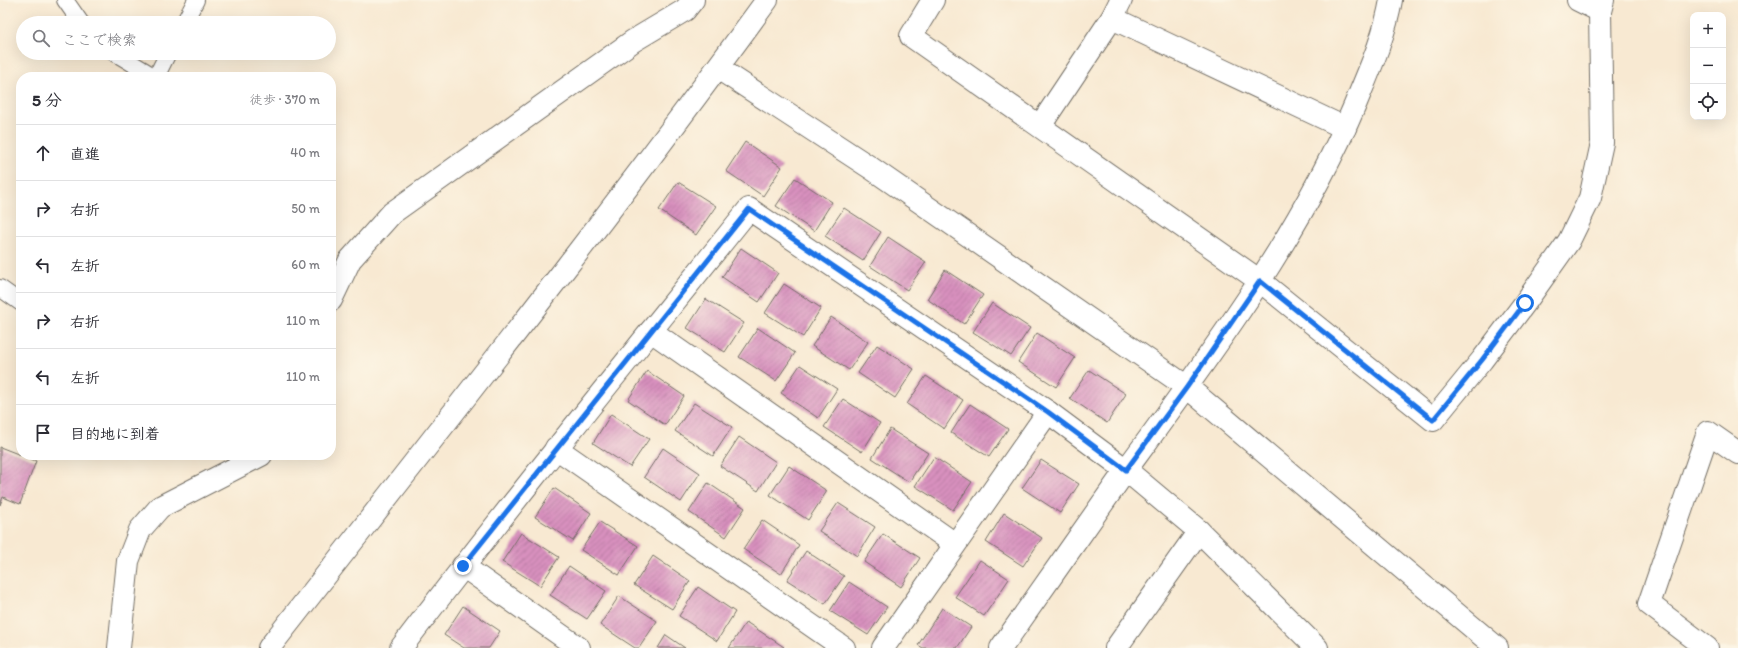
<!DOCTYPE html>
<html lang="ja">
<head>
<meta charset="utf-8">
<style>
  :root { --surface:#fff; --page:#f7f7f7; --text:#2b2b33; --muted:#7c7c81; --line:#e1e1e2 }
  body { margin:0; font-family:Itim,"Klee One",sans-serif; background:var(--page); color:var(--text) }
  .controls { position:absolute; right:12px; top:12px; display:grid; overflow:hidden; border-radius:8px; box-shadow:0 4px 16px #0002 }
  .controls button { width:36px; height:36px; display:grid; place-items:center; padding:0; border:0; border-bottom:1px solid var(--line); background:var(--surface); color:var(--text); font:20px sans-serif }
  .stop { position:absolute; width:12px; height:12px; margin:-9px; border:3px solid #1a73e8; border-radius:50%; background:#fff }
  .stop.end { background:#1a73e8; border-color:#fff; box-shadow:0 1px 4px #0008 }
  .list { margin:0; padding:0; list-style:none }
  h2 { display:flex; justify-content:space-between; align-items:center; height:52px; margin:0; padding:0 16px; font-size:17px }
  h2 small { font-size:13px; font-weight:400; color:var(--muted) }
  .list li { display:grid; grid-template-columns:26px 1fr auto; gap:12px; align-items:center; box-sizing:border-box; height:56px; padding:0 16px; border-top:1px solid var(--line) }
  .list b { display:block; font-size:15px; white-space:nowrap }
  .list em { font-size:13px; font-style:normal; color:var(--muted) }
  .icon { flex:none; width:22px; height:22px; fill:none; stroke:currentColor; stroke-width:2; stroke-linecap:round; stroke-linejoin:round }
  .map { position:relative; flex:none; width:1738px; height:648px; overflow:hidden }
  .search { position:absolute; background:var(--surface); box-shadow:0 4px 16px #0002; left:16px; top:16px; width:320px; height:44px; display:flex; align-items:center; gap:10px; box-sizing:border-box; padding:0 14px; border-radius:22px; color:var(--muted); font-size:15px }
  .panel { position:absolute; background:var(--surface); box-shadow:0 4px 16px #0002; left:16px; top:72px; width:320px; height:388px; border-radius:16px }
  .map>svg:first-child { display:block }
</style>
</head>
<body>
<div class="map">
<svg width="1738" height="648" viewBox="0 0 1738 648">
  <defs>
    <pattern id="building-hatch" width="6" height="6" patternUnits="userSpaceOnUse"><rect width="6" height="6" fill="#d890be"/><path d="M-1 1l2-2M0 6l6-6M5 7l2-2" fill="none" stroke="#af769b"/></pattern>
  </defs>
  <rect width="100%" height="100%" fill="#fcf5e5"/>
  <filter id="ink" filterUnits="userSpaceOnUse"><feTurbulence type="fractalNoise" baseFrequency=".025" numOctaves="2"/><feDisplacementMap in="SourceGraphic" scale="8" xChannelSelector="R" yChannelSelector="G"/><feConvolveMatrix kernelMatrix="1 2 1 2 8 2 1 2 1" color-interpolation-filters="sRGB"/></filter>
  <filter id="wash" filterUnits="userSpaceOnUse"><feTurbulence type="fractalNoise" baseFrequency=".012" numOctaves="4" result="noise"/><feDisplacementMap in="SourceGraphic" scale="16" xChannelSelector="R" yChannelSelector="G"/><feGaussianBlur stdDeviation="0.9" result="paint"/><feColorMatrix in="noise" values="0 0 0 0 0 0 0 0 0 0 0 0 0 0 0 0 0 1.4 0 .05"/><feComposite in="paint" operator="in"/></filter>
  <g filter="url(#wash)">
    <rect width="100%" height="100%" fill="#f8e9d2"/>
    <g id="blocks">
      <g fill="url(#building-hatch)">
        <path d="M 745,142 L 782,167 L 763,196 L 726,171 Z"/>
        <path d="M 795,178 L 832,202 L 814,231 L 776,206 Z"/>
        <path d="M 678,182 L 716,206 L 696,235 L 659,210 Z"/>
        <path d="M 844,208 L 881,232 L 863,261 L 825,236 Z"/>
        <path d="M 888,237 L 926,262 L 907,290 L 870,266 Z"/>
        <path d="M 741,248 L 778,273 L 759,302 L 722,277 Z"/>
        <path d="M 945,270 L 983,295 L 964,324 L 927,299 Z"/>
        <path d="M 784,284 L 821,308 L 803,337 L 765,313 Z"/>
        <path d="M 706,299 L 744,323 L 725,352 L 687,328 Z"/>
        <path d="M 992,303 L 1030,328 L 1011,356 L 973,332 Z"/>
        <path d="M 831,317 L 868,342 L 849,370 L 812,346 Z"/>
        <path d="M 758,328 L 795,353 L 776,381 L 739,357 Z"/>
        <path d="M 1037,333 L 1075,358 L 1056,387 L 1018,362 Z"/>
        <path d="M 877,345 L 914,369 L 895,398 L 858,373 Z"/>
        <path d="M 800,365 L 837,389 L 818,418 L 781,393 Z"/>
        <path d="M 1089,370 L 1126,394 L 1107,423 L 1070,398 Z"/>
        <path d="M 647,371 L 684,396 L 665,425 L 628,400 Z"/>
        <path d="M 926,376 L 963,400 L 944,429 L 907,404 Z"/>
        <path d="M 843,399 L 880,423 L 862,452 L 824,427 Z"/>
        <path d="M 694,403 L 732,427 L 713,456 L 675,431 Z"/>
        <path d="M 970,404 L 1008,429 L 989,457 L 951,433 Z"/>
        <path d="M 611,414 L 649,439 L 630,467 L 593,443 Z"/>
        <path d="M 890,429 L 928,453 L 909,482 L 872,458 Z"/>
        <path d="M 739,437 L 776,462 L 758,491 L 720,466 Z"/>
        <path d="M 0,447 L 36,461 L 20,504 L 3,497 L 0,505 Z"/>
        <path d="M 663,448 L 700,473 L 681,502 L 644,477 Z"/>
        <path d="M 934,457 L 972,482 L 953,510 L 915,486 Z"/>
        <path d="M 1041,460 L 1079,484 L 1060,513 L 1022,488 Z"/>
        <path d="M 789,466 L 827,491 L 808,520 L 770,495 Z"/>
        <path d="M 708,483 L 745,508 L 726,537 L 689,512 Z"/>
        <path d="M 554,488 L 591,513 L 573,541 L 535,517 Z"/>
        <path d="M 838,503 L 875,527 L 857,556 L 819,531 Z"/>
        <path d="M 1004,513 L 1042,538 L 1023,566 L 986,542 Z"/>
        <path d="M 762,520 L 799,545 L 781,574 L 743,549 Z"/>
        <path d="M 600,522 L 638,546 L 619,575 L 581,550 Z"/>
        <path d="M 521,533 L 559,557 L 540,586 L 502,562 Z"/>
        <path d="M 883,534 L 920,558 L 901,587 L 864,562 Z"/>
        <path d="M 806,551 L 844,576 L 825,604 L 787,580 Z"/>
        <path d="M 653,556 L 690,581 L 672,609 L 634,585 Z"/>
        <path d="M 980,560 L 1009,579 L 984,616 L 955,597 Z"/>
        <path d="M 569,566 L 606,591 L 587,619 L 550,595 Z"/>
        <path d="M 849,582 L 887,607 L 868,635 L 830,611 Z"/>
        <path d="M 698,587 L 735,612 L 717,641 L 679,616 Z"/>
        <path d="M 619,596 L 657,621 L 639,648 L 635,648 L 600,625 Z"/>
        <path d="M 463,606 L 500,631 L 489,648 L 464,648 L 444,635 Z"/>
        <path d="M 942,608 L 971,627 L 957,648 L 923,648 L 918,645 Z"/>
        <path d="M 746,622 L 784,647 L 783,648 L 729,648 Z"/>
        <path d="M 666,635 L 685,648 L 658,648 Z"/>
      </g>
    </g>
  </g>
  <g filter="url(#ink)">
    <use href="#blocks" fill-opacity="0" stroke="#736e65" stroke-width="1"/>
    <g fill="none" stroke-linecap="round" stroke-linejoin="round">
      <defs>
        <g id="lane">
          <path d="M 65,0 L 81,23"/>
          <path d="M 184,23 L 196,0"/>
          <path d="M 115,53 L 155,77"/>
          <path d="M 156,77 L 168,53"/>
          <path d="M 0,288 L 21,303"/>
        </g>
        <g id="street">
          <path d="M 933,0 L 911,36 L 1260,281 L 1433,420 L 1482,360 L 1525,303 L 1569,241 L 1590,198 L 1602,143 L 1600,11 L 1603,0"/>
          <path d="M 1578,0 L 1600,11"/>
          <path d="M 1112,18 L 1345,128"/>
          <path d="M 1040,126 L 1112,18 L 1121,0"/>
          <path d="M 331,300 L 350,260 L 392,213 L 633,41 L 685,10 L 693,0"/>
          <path d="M 651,331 L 955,544"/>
          <path d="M 556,448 L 844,648"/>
          <path d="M 463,566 L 579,648"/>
          <path d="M 119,648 L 128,561 L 140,530 L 160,507 L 261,455"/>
          <path d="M 401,648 C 514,499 632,355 749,209 L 1048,412 L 1126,470 L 1199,531 L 1317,648"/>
          <path d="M 883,648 L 1048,412"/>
          <path d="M 1001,648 C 1043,589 1084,529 1126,470 C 1211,354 1299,237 1355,105 C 1369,71 1385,36 1391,0"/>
          <path d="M 1116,648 L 1199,531"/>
          <path d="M 1707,648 L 1649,604 L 1708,432 L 1738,453"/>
        </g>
        <g id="secondary">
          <path d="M 718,68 L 871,168 L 1187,387 L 1497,648"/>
          <path d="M 269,648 C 437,433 607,220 767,0"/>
        </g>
      </defs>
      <use href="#lane" stroke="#736e65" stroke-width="18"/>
      <use href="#street" stroke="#736e65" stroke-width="24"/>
      <use href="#secondary" stroke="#736e65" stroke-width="24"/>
      <use href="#lane" stroke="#fff" stroke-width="16"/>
      <use href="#street" stroke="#fff" stroke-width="22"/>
      <use href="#secondary" stroke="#fff" stroke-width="22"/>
    </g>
  </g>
  <g fill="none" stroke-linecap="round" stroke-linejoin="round" filter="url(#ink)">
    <path stroke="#1a73e8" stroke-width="5" d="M 463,566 L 749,209 L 1048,412 L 1126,470 L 1187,387 L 1260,281 L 1433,420 L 1482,360 L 1525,303"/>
  </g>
</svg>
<div class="controls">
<button>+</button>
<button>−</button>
<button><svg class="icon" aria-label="locate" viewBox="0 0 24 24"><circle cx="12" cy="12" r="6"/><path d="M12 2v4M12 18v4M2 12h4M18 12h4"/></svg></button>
</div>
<div class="stop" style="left:1525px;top:303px"></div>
<div class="stop end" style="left:463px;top:566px"></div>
<div class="search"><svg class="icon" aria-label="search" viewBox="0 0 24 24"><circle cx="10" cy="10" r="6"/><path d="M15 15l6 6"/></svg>ここで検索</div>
<section class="panel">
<h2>5 分<small>徒歩 · 370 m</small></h2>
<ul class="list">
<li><svg class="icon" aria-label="ahead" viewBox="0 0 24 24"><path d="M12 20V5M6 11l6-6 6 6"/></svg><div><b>直進</b></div><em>40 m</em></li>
<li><svg class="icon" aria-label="right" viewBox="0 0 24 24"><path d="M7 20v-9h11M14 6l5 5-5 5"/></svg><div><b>右折</b></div><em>50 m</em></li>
<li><svg class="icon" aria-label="left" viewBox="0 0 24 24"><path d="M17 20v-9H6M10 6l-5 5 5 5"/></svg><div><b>左折</b></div><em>60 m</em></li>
<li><svg class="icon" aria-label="right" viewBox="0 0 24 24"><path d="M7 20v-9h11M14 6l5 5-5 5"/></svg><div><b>右折</b></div><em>110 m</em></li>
<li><svg class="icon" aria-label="left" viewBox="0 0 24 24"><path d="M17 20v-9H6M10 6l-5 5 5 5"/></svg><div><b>左折</b></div><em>110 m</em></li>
<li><svg class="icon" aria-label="arrive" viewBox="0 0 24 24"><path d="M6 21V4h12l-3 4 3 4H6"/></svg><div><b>目的地に到着</b></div></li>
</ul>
</section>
</div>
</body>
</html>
